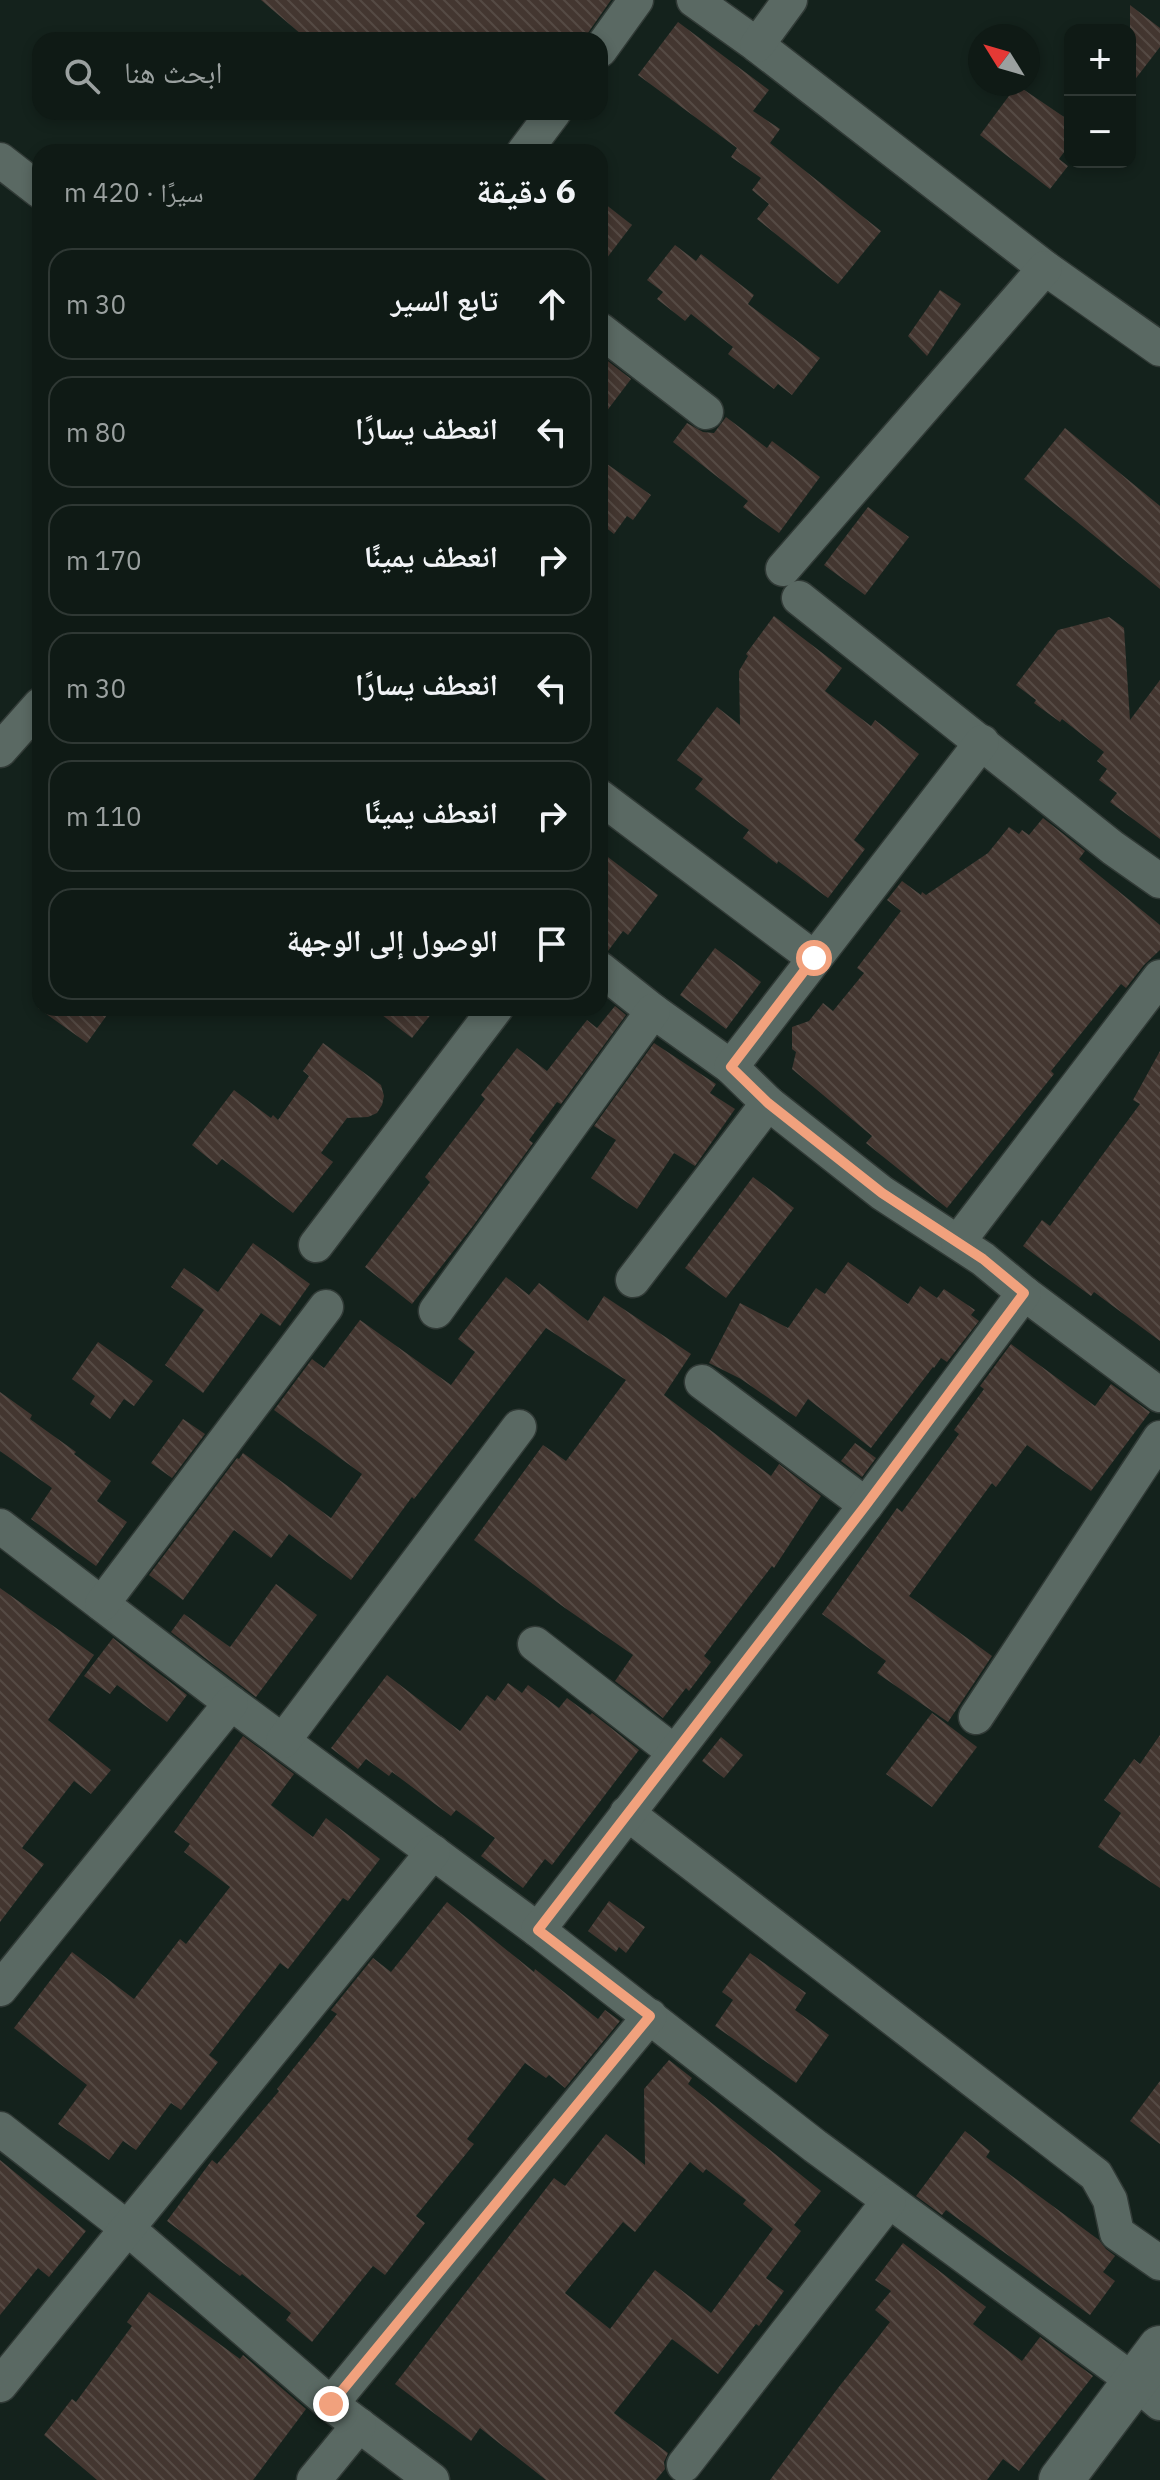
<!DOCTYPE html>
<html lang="ar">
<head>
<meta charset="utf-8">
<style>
  :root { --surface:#0f1a15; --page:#1d2722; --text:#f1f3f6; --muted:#9ba1a0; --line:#2f3834 }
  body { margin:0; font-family:"IBM Plex Sans","Noto Naskh Arabic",sans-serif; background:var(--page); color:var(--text); direction:rtl }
  .controls { position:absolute; right:24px; top:24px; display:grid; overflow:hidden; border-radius:16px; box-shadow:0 4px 12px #0003 }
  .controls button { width:72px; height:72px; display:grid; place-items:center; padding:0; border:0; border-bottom:2px solid var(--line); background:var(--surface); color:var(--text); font:40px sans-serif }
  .compass { position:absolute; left:968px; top:24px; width:72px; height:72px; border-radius:50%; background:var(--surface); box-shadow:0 4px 12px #0003; rotate:307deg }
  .stop { position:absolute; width:24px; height:24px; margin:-18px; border:6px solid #f1a17d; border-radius:50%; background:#fff }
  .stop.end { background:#f1a17d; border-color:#fff; box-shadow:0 2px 8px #0008 }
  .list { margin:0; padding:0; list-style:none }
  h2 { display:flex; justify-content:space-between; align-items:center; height:104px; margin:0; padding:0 32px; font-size:34px }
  h2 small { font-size:26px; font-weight:400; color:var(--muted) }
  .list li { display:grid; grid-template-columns:52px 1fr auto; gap:24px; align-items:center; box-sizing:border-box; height:112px; margin:0 16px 16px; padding:0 16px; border:2px solid var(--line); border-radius:24px }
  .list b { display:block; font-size:30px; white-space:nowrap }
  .list em { font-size:26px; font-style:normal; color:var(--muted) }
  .icon { flex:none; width:44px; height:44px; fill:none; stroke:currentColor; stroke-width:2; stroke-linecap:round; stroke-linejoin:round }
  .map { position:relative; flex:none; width:1160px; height:2480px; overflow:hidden; direction:ltr }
  .search { position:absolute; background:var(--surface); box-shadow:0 4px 12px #0003; left:32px; top:32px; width:576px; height:88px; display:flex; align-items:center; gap:20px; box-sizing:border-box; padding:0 28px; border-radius:24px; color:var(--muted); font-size:30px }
  .panel { position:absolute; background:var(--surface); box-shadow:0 4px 12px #0003; left:32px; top:144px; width:576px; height:872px; border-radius:24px; direction:rtl }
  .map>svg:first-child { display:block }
</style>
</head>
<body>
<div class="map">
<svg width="1160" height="2480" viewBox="0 0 1160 2480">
  <defs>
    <pattern id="building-back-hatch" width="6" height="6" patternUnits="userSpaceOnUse" patternTransform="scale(2)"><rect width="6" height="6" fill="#433630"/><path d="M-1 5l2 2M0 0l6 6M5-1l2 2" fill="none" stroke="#554a44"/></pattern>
  </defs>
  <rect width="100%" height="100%" fill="#14221c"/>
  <g fill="url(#building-back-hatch)" fill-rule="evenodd">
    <path d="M 261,0 L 611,0 L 583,40 L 308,40 Z"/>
    <path d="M 1130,5 L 1160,28 L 1160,47 L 1130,86 Z"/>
    <path d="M 678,22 L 769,90 L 753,111 L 780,129 L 770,143 L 881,231 L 838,284 L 757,219 L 769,204 L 752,190 L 761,178 L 731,157 L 737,148 L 638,75 Z"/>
    <path d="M 1017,85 L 1070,121 L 1070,144 L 1059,159 L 1068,166 L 1050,189 L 980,135 Z"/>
    <path d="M 600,200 L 632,225 L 600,267 Z"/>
    <path d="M 675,245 L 696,261 L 701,254 L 754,295 L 748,304 L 820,358 L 792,395 L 778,384 L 774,389 L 728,354 L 733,347 L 691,314 L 685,321 L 657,299 L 663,292 L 647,280 Z"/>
    <path d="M 940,290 L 961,304 L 927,356 L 908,336 Z"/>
    <path d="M 600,355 L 631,379 L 600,420 Z"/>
    <path d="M 726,417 L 767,448 L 772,441 L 820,477 L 779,533 L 743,507 L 748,501 L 673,442 L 687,423 L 703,432 L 714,433 Z"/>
    <path d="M 1065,428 L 1160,506 L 1160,589 L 1024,479 Z"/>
    <path d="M 600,459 L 651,495 L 633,520 L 627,516 L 614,534 L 600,523 Z"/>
    <path d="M 868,507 L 909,537 L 865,595 L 824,565 Z"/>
    <path d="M 774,616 L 842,668 L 825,691 L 871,726 L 875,720 L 919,754 L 854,840 L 865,849 L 828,898 L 778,861 L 777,864 L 743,838 L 749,830 L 695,789 L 703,779 L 677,760 L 717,707 L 740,725 L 739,671 L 748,656 L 746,654 Z"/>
    <path d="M 1109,617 L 1124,628 L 1130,720 L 1160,680 L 1160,839 L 1110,802 L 1117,793 L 1099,780 L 1107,769 L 1097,761 L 1104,752 L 1062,719 L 1060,722 L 1034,703 L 1036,700 L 1016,685 L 1058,630 Z"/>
    <path d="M 1043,818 L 1085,851 L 1079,859 L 1160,925 L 1160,950 L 1144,965 L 1126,988 L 1121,984 L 1051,1071 L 1054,1074 L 947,1208 L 866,1143 L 872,1136 L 792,1069 L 796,1052 L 792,1049 L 792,1027 L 809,1021 L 823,1003 L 833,1011 L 864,973 L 857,968 L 901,911 L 887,900 L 902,881 L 921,895 L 922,892 L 926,895 L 988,853 L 1009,827 L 1019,834 L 1022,830 L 1029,835 Z"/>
    <path d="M 600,851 L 658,895 L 628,935 L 623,931 L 608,951 L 600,949 Z"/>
    <path d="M 715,948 L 761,982 L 726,1029 L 680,995 Z"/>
    <path d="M 615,1006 L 626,1015 L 561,1104 L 557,1102 L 529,1140 L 533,1143 L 473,1226 L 412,1304 L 365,1267 L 430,1182 L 425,1177 L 485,1099 L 481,1095 L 517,1048 L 547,1071 L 587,1020 L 597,1028 Z"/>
    <path d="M 38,1008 L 112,1008 L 87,1043 Z"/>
    <path d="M 373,1008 L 436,1008 L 412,1038 Z"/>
    <path d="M 323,1043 L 381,1085 L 384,1096 L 382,1105 L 377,1113 L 368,1117 L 347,1118 L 321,1153 L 333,1162 L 293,1213 L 222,1159 L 217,1165 L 192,1145 L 234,1090 L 271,1118 L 273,1115 L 278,1120 L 309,1076 L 303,1071 Z"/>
    <path d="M 654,1043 L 716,1084 L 710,1093 L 735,1109 L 695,1166 L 674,1153 L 637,1209 L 591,1178 L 616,1140 L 594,1126 Z"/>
    <path d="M 1160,1051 L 1160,1341 L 1094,1292 L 1091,1296 L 1023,1246 L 1042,1220 L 1050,1226 L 1140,1104 L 1133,1100 Z"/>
    <path d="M 753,1177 L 794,1208 L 726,1298 L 685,1268 Z"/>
    <path d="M 253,1243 L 310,1284 L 280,1326 L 261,1313 L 203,1393 L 165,1365 L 204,1310 L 171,1287 L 184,1268 L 218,1292 Z"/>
    <path d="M 848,1262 L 908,1304 L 920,1286 L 937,1298 L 944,1289 L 975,1310 L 971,1315 L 979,1321 L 947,1362 L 941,1358 L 934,1368 L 933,1367 L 871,1448 L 808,1399 L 796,1417 L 741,1379 L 709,1363 L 740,1303 L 788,1328 L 816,1288 L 825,1294 Z"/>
    <path d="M 506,1277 L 529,1295 L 539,1283 L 588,1321 L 604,1296 L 691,1354 L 664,1395 L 771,1476 L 779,1464 L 821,1496 L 774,1568 L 772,1566 L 704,1656 L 711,1662 L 689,1691 L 686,1688 L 663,1718 L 615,1681 L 633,1655 L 565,1608 L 474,1540 L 543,1445 L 566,1461 L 626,1380 L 546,1328 L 414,1499 L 412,1497 L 351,1580 L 289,1534 L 271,1558 L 234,1530 L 183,1600 L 149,1575 L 237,1458 L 239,1459 L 243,1453 L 331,1518 L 362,1474 L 274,1410 L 312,1359 L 324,1368 L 360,1320 L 451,1385 L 475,1352 L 458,1339 Z"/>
    <path d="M 98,1342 L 153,1381 L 134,1406 L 124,1399 L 110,1419 L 90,1404 L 95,1396 L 72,1379 Z"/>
    <path d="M 1011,1344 L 1095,1406 L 1111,1384 L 1150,1412 L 1091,1491 L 1027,1445 L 996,1487 L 992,1483 L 909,1596 L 992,1656 L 948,1722 L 877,1673 L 886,1661 L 822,1614 L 897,1508 L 902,1512 L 959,1434 L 954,1430 L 984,1389 L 980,1386 Z"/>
    <path d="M 0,1392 L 32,1415 L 30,1419 L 76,1452 L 74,1454 L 111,1481 L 97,1501 L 127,1522 L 96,1566 L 31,1519 L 52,1488 L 0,1451 Z"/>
    <path d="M 183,1419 L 205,1434 L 172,1478 L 151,1463 Z"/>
    <path d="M 855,1443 L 876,1458 L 862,1477 L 841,1461 Z"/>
    <path d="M 276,1584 L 317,1615 L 256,1697 L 171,1632 L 184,1614 L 230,1647 Z"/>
    <path d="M 0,1588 L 94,1655 L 48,1720 L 111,1770 L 91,1794 L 74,1781 L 22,1848 L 44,1864 L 0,1922 Z"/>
    <path d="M 113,1638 L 187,1695 L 167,1722 L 117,1685 L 110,1694 L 84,1676 Z"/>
    <path d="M 387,1675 L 460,1731 L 487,1695 L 495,1701 L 508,1683 L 522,1693 L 528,1685 L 559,1708 L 567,1698 L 590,1715 L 592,1713 L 639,1750 L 552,1865 L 545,1859 L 523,1888 L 481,1856 L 495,1838 L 456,1810 L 451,1816 L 392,1772 L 389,1776 L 366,1759 L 358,1769 L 331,1748 Z"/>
    <path d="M 932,1713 L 977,1747 L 932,1807 L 886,1774 Z"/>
    <path d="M 1160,1735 L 1160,1888 L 1098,1847 L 1121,1813 L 1104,1800 L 1134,1759 L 1140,1764 Z"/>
    <path d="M 243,1736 L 294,1774 L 271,1805 L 313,1837 L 326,1818 L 380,1859 L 348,1901 L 343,1898 L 288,1969 L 280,1963 L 209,2055 L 218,2062 L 181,2110 L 171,2103 L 136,2150 L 123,2141 L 109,2160 L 58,2124 L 87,2085 L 14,2028 L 72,1952 L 134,1999 L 180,1939 L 186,1944 L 230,1887 L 184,1852 L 190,1844 L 174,1832 Z"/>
    <path d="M 721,1737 L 743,1755 L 724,1778 L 702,1761 Z"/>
    <path d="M 609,1901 L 645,1927 L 626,1953 L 619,1947 L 616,1952 L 588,1931 Z"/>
    <path d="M 447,1902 L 534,1972 L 535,1969 L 598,2019 L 605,2010 L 620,2021 L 565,2088 L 549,2075 L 546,2078 L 525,2063 L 467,2139 L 474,2144 L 416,2216 L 425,2223 L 385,2275 L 373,2266 L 312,2342 L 286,2320 L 291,2313 L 242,2274 L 240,2276 L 167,2221 L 212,2160 L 217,2164 L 279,2091 L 277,2089 L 337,2014 L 331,2010 L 373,1958 L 391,1972 Z"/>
    <path d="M 750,1953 L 806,1993 L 795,2010 L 829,2035 L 796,2083 L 715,2026 L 733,2000 L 722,1992 Z"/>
    <path d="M 669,2060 L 692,2078 L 688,2084 L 821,2191 L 794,2225 L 801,2231 L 766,2278 L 784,2291 L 759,2326 L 756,2324 L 718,2374 L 672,2339 L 614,2413 L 668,2453 L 664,2462 L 665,2469 L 656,2480 L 546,2480 L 480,2428 L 471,2441 L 395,2384 L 554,2178 L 565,2186 L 606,2134 L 645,2165 L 644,2089 ZM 690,2162 L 703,2173 L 706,2169 L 746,2200 L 743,2204 L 773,2229 L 711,2313 L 655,2270 L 610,2329 L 565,2293 L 623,2222 L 635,2232 Z"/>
    <path d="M 1160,2081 L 1160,2144 L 1130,2121 Z"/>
    <path d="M 965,2131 L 990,2151 L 986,2157 L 1099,2240 L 1106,2249 L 1115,2256 L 1103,2272 L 1115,2281 L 1090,2315 L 946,2210 L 942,2215 L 916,2196 Z"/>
    <path d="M 0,2160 L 86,2231 L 49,2277 L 38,2268 L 0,2315 Z"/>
    <path d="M 903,2243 L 986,2307 L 973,2324 L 1022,2361 L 1040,2337 L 1093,2376 L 1019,2471 L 1003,2459 L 987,2480 L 770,2480 L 838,2388 L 890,2322 L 875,2310 L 891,2291 L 875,2280 Z"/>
    <path d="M 149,2292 L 240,2359 L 243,2355 L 306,2409 L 253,2480 L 97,2480 L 44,2435 L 72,2399 L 76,2402 L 132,2326 L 127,2322 Z"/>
  </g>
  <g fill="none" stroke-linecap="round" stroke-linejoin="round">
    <defs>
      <g id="minor">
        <path d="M 694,0 L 757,45 L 1045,268 L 1160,349"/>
        <path d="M 757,45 L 790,0"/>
        <path d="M 600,50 L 636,0"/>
        <path d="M 524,152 L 554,112"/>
        <path d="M 0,160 L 40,191"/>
        <path d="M 600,330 L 706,412"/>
        <path d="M 783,569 L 1045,268"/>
        <path d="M 799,598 L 1113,848 L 1160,881"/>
        <path d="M 0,750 L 40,705"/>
        <path d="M 600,797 L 814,958"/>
        <path d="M 600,969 L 653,1011 L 731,1067 L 768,1103 L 882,1193 L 983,1259 L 1024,1293 L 1160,1395"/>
        <path d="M 731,1067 L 982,742"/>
        <path d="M 958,1242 L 1160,977"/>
        <path d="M 316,1245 L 496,1008"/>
        <path d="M 633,1280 L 768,1103"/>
        <path d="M 436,1311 L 653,1011"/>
        <path d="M 702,1382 L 866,1505"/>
        <path d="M 0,1526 L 231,1703 L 538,1930 L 815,2146 L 1135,2382 L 1160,2403"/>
        <path d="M 102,1604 L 326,1307"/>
        <path d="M 535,1644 L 674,1752"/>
        <path d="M 976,1717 L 1160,1438"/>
        <path d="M 283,1741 L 519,1427"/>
        <path d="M 627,1813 L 1096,2175 L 1110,2200 L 1117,2233 L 1160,2263"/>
        <path d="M 538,1930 L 866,1505 L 1024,1293"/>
        <path d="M 0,1989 L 231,1703"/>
        <path d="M 0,2129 L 127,2228 L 331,2404 L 432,2480"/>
        <path d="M 0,2385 L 433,1852"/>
        <path d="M 331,2404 L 650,2016"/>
        <path d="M 684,2465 L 889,2201"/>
        <path d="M 314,2480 L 359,2425"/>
      </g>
      <path id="tertiary" d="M 1061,2480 L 1160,2348"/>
    </defs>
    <use href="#minor" stroke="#313a36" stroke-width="37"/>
    <use href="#tertiary" stroke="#313a36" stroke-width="47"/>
    <use href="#minor" stroke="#5a6963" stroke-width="34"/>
    <use href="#tertiary" stroke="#5a6963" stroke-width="44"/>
  </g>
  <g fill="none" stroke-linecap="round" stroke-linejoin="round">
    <path stroke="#f1a17d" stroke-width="10" d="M 331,2404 L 650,2016 L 538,1930 L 866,1505 L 1024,1293 L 983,1259 L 882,1193 L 768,1103 L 731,1067 L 814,958"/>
  </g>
</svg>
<div class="controls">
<button>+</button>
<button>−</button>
</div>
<svg class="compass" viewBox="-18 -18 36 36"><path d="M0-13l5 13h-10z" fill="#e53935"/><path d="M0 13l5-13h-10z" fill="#9ba1a0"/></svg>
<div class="stop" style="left:814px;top:958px"></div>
<div class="stop end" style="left:331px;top:2404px"></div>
<div class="search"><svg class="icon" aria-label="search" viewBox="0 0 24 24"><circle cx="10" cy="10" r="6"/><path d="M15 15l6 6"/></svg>ابحث هنا</div>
<section class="panel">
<h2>6 دقيقة<small>سيرًا · 420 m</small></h2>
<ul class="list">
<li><svg class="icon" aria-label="ahead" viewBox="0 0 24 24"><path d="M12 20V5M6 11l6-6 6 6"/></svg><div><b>تابع السير</b></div><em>30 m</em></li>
<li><svg class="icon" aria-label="left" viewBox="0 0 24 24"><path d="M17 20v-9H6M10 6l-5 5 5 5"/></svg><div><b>انعطف يسارًا</b></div><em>80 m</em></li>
<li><svg class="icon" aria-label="right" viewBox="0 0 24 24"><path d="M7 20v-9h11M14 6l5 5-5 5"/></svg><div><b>انعطف يمينًا</b></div><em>170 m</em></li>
<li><svg class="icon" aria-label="left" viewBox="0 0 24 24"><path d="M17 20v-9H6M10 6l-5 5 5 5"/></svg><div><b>انعطف يسارًا</b></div><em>30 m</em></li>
<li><svg class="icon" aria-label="right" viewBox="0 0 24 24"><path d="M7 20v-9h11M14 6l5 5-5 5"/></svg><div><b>انعطف يمينًا</b></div><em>110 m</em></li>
<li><svg class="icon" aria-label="arrive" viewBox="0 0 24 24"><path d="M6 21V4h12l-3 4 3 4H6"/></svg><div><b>الوصول إلى الوجهة</b></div></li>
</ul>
</section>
</div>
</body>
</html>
